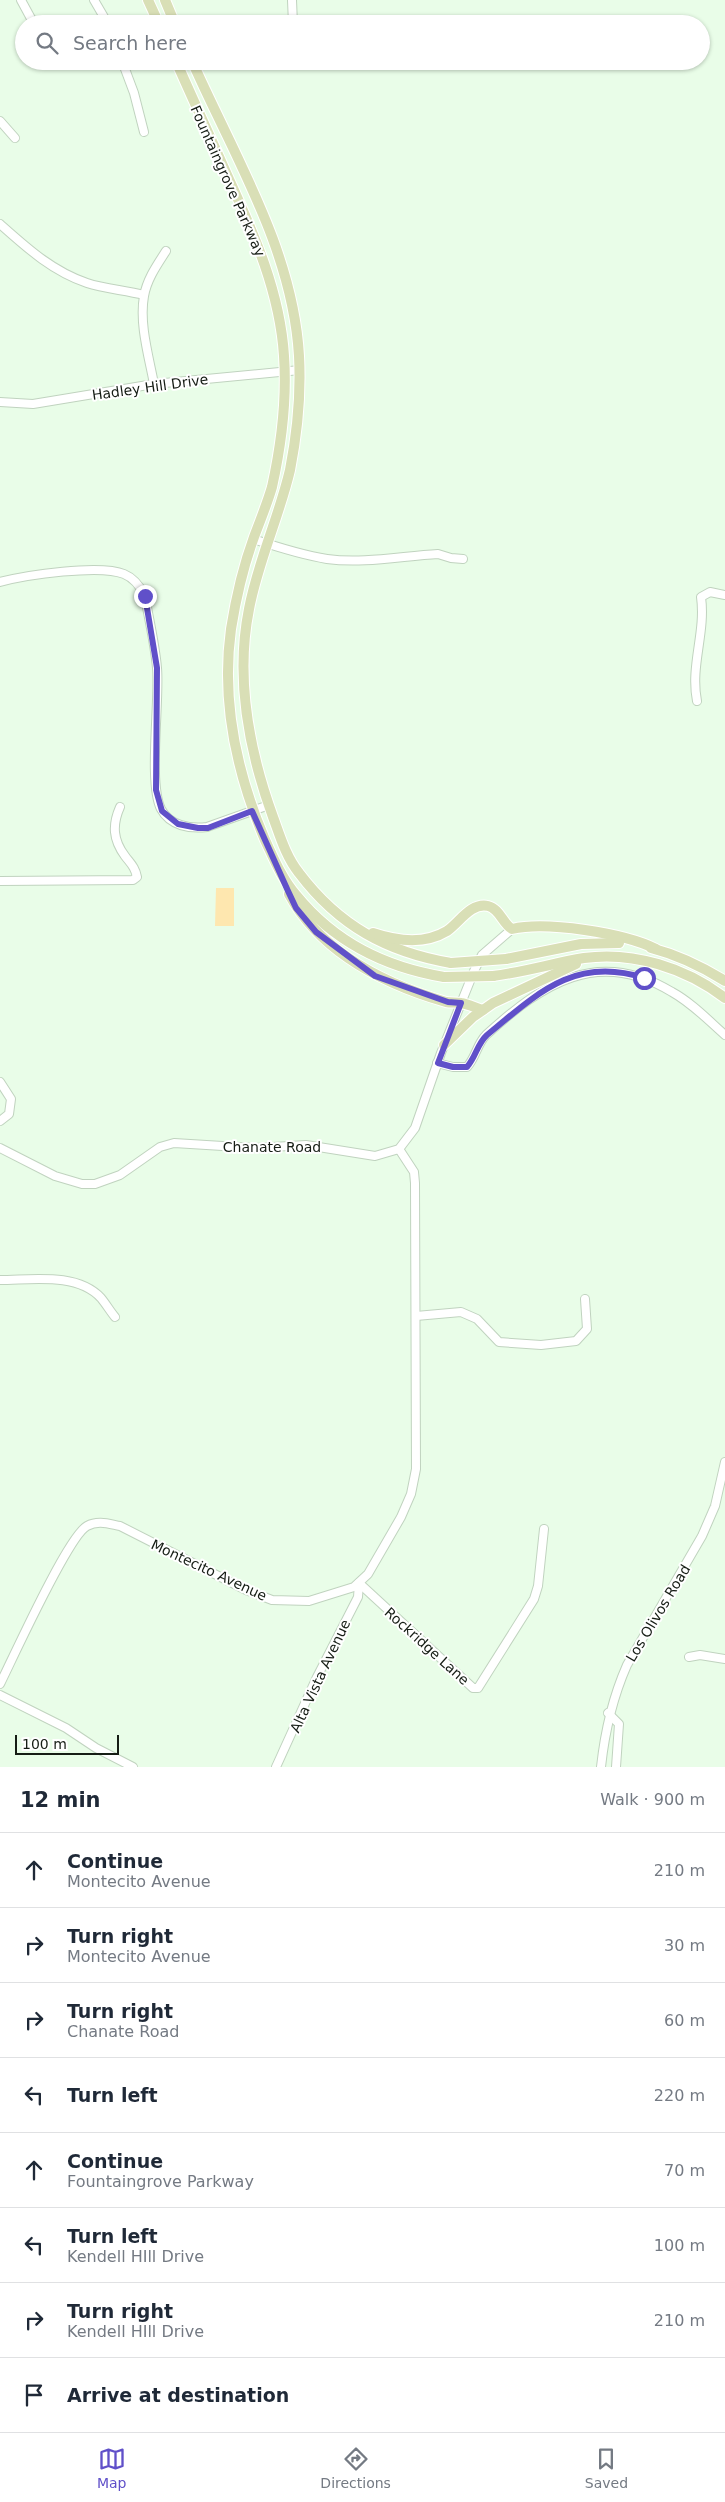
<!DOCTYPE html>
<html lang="en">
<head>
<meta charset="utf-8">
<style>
  :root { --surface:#fff; --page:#f6f6f7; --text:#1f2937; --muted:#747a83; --line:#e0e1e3; --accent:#6050c9 }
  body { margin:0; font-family:"DejaVu Sans",sans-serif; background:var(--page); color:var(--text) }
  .scale { position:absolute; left:15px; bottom:12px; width:104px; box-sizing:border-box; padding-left:5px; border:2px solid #161d15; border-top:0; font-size:14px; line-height:18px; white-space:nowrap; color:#161d15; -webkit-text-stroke:4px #fff; paint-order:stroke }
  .stop { position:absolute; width:15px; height:15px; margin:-11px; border:4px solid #6050c9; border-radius:50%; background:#fff }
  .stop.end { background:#6050c9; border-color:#fff; box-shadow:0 1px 5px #0008 }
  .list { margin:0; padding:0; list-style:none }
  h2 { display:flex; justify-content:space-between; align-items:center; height:65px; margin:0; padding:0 20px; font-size:21px }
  h2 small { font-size:16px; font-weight:400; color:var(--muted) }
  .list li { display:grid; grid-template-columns:32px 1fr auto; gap:15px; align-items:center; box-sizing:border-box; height:75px; padding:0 20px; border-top:1px solid var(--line) }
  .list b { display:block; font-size:19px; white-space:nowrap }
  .list p { margin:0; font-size:16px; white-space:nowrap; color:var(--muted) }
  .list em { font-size:16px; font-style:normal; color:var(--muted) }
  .icon { flex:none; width:28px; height:28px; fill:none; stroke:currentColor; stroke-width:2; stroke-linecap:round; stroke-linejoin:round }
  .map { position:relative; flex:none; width:725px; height:1767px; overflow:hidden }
  .search { position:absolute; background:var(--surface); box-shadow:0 1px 4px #0004; left:15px; right:15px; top:15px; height:55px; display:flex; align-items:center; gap:12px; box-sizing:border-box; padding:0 18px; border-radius:28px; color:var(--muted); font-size:19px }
  .sheet { height:665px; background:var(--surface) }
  nav { display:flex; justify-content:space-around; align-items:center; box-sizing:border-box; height:70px; border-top:1px solid var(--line); background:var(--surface); font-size:14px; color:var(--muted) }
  nav a { display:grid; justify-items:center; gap:2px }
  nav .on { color:var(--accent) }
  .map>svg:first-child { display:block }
</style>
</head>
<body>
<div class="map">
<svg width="725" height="1767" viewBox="0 0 725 1767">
  <rect width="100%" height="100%" fill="#e9fde8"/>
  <path fill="#fee7af" d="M 216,888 L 234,888 L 234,926 L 215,926 Z"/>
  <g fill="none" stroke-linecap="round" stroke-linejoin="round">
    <defs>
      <g id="minor">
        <path d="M 21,0 L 34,24"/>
        <path d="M 94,0 L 108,24"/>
        <path d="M 292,0 L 293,24"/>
        <path d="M 122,61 L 134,93 L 144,132"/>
        <path d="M 0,121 L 15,138"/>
        <path d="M 0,224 C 27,248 52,271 87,283 C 105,289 125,290 144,295"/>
        <path d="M 154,384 C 149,357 139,324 144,296 C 147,279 157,265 166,251"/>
        <path d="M 0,402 L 33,404 L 154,384 L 300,370"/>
        <path d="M 253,539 C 277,547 302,555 327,559 C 363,564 402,556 438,554 L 451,558 L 463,559"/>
        <path d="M 0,582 C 26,575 100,564 124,574 C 134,578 140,586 145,596 C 149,620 155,644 157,668 C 160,701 148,783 161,809 C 170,826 190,829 207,827 L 269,805"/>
        <path d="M 697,701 C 690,666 706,632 701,597 L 710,592 L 725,595"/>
        <path d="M 0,881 L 133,880 L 137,877 C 135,867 131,864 125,856 C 113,840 112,825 120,807"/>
        <path d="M 437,1063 L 453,1067 L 467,1067 C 476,1057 477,1044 486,1035 C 543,983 598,947 672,992 C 692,1003 708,1020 725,1035"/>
        <path d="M 0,1082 L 11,1099 L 9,1114 L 0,1121"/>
        <path d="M 0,1148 L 55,1176 L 82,1184 L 95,1184 L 120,1175 L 160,1147 L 174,1143 L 255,1148 L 306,1145 L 375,1156 L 399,1149 L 415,1128 L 441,1053 L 474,971 L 482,955 L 512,929"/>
        <path d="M 0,1280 C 31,1280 77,1272 101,1298 C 106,1304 110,1311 115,1317"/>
        <path d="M 416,1316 L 461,1312 L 477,1319 L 499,1342 L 541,1345 L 576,1341 L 587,1329 L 585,1299"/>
        <path d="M 359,1583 L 473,1688 L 478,1688 L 534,1599 L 538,1586 L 544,1529"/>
        <path d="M 689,1657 L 700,1655 L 725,1659"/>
        <path d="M 0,1684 C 13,1658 68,1536 87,1526 C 98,1520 109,1524 120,1526 L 246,1590 L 272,1600 L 309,1601 L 354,1587 L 368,1574 L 401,1517 L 411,1494 L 416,1469 L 415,1183 L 414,1172 L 399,1149"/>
        <path d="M 0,1695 L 66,1728 L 96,1748 L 133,1767"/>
        <path d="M 608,1713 L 619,1724 L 616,1767"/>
        <path d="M 276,1767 L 317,1677 L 358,1597 L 359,1583"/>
        <path d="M 601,1767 C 605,1730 612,1699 627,1665 L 702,1536 L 715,1506 L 725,1462"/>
      </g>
      <g id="major">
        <path d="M 148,0 L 159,24"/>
        <path d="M 165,0 L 175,24"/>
        <path d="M 176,61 C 193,100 211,138 228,177 C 254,234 280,292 284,356 C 287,399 281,446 272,487 C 267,504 260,521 254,537 C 243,567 236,598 231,629 C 221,701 237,774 265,840 C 274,859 282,879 296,895 C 335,943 385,967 444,977"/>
        <path d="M 192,61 C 234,156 293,250 299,356 C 301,393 297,434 290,470 C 279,517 258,561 249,609 C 235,679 249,751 273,817 C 280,836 286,857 299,873 C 339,926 387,952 451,963"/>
        <path d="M 289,894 C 321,953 384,984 446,1002 C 451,1003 456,1002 461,1003 C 468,1004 476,1008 483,1010"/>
        <path d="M 373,933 C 397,941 424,945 447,931 C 459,923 471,902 488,906 C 500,909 502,923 512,929 C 546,921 624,933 656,949"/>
        <path d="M 651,948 C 678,955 701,966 725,981"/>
        <path d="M 506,959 L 581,944 L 619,943"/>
        <path d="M 493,976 C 524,972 554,963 584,958 C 633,951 686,968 725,998"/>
        <path d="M 444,1045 L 473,1017 L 493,1003 L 576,964"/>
      </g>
    </defs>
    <use href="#minor" stroke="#c0d3bf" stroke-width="10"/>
    <use href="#major" stroke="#fff" stroke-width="12"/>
    <use href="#minor" stroke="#fff" stroke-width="8"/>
    <use href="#major" stroke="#d9dfb6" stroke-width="10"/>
    <defs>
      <g id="major-bridge">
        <path d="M 451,963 L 506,959"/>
        <path d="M 444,977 L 493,976"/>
      </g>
    </defs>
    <use href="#major-bridge" stroke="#fff" stroke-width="12" stroke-linecap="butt"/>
    <use href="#major-bridge" stroke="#d9dfb6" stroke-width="10"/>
  </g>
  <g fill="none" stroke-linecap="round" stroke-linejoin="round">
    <path stroke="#6050c9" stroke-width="6" d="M 145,596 L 157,668 L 156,790 L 162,811 L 178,824 L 198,828 L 208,828 L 252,811 L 288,891 L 296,908 L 316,932 L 375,976 L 448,1002 L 461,1003 L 438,1063 L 453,1067 L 467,1067 C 476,1057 477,1044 487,1035 C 538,993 575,956 644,978"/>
  </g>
  <g text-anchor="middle" stroke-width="4" stroke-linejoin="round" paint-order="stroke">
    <g font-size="14" fill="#161d15" stroke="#fff">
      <text transform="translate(228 181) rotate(66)" y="5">Fountaingrove Parkway</text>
      <text transform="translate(150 387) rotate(-8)" y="5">Hadley Hill Drive</text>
      <text x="272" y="1152">Chanate Road</text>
      <text transform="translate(209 1570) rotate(25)" y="5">Montecito Avenue</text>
      <text transform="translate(658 1613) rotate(-59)" y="5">Los Olivos Road</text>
      <text transform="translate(427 1646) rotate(42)" y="5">Rockridge Lane</text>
      <text transform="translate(320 1676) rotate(-65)" y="5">Alta Vista Avenue</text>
    </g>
  </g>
</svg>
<div class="scale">100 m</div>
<div class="stop" style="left:644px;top:978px"></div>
<div class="stop end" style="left:145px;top:596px"></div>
<div class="search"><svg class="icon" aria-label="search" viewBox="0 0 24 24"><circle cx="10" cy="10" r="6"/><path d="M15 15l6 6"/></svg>Search here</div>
</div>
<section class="sheet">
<h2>12 min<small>Walk · 900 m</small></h2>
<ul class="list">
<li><svg class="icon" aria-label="ahead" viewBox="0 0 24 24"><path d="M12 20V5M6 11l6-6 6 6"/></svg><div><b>Continue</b><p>Montecito Avenue</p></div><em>210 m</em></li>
<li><svg class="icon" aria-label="right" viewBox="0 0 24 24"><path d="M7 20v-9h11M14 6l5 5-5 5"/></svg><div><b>Turn right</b><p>Montecito Avenue</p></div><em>30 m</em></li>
<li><svg class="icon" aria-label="right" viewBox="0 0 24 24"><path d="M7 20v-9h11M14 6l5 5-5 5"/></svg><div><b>Turn right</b><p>Chanate Road</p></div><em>60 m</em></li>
<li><svg class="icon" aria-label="left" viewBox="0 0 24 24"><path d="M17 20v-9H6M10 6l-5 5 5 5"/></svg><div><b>Turn left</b></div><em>220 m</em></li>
<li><svg class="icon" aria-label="ahead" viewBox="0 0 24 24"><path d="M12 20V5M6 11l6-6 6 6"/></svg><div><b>Continue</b><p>Fountaingrove Parkway</p></div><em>70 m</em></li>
<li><svg class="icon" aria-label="left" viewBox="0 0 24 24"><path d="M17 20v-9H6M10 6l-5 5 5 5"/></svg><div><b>Turn left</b><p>Kendell HIll Drive</p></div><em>100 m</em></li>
<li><svg class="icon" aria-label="right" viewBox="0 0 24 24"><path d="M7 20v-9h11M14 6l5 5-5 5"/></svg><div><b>Turn right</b><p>Kendell HIll Drive</p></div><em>210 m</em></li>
<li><svg class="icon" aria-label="arrive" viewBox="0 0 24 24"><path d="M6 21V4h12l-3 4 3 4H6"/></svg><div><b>Arrive at destination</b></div></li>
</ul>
</section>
<nav>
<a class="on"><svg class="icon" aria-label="map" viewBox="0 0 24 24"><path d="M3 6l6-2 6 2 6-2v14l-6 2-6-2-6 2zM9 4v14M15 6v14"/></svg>Map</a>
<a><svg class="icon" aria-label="directions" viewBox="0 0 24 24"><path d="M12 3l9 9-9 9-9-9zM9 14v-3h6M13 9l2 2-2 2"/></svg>Directions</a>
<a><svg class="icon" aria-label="saved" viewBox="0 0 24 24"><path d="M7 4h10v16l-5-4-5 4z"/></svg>Saved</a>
</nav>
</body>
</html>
